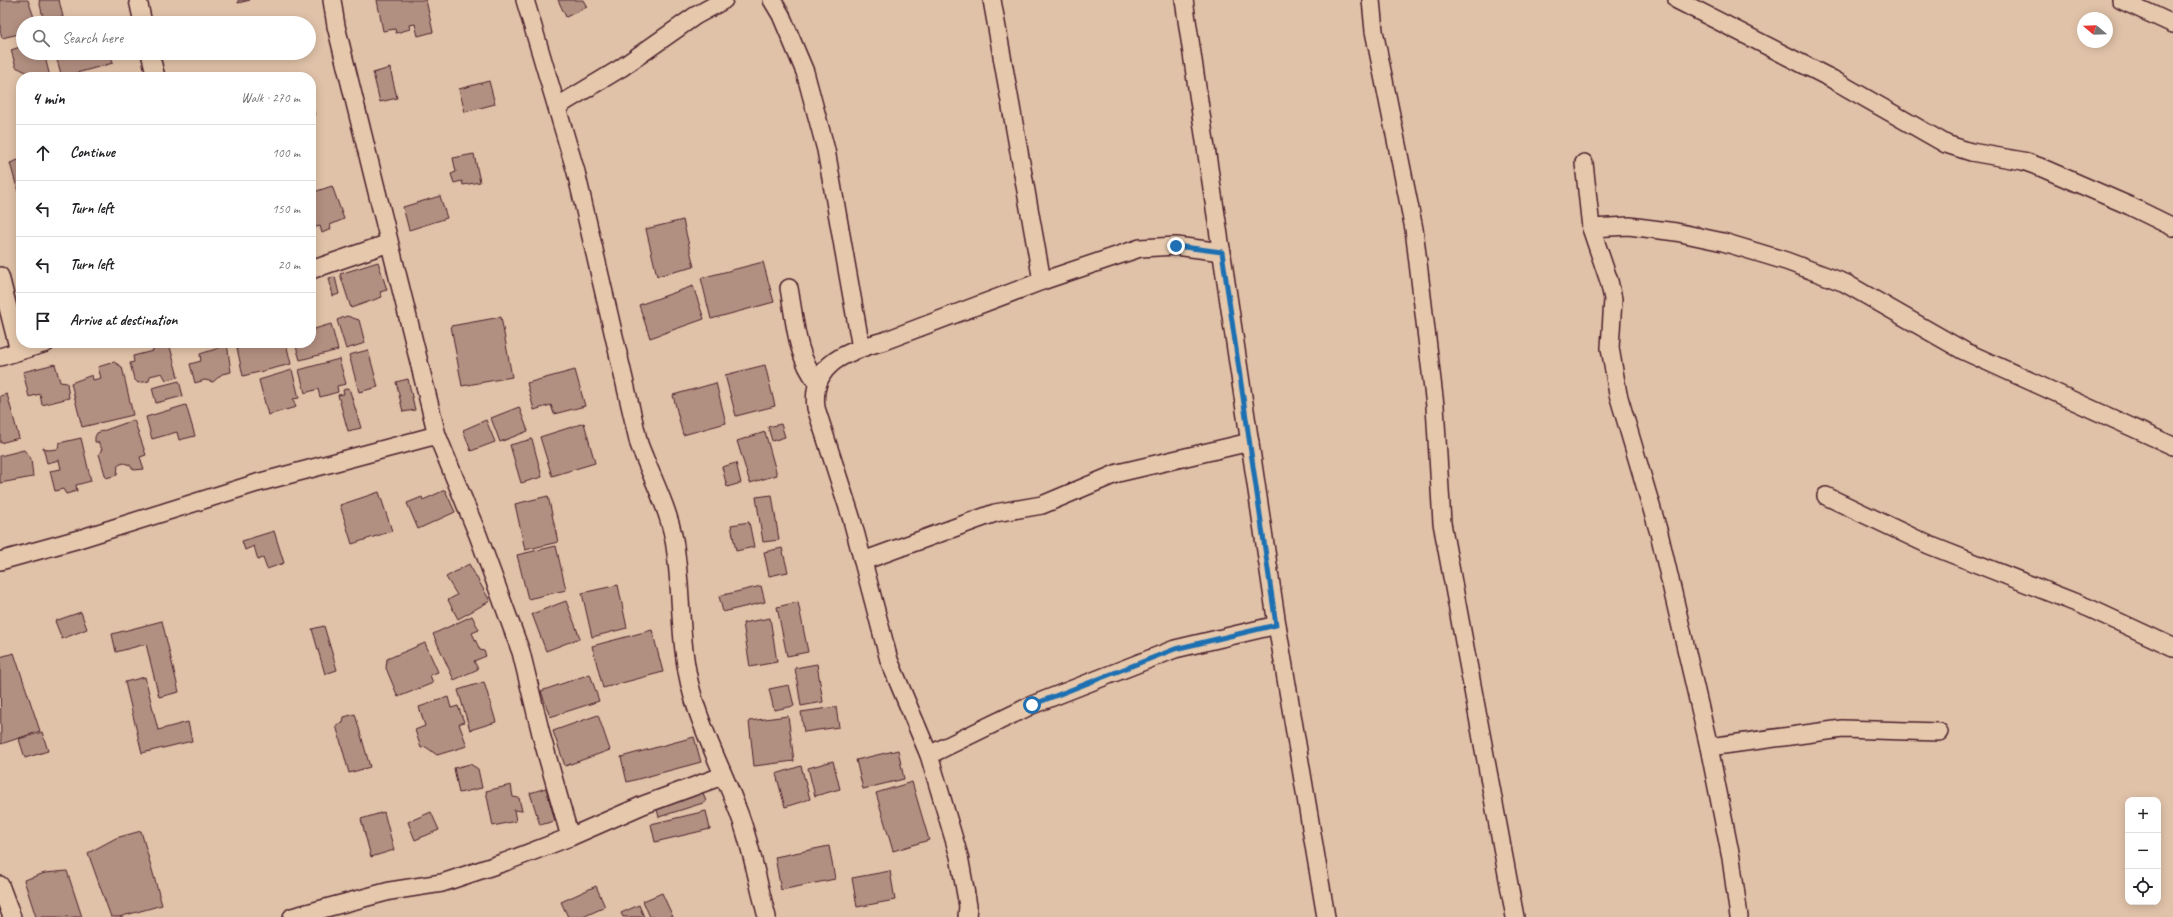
<!DOCTYPE html>
<html lang="en">
<head>
<meta charset="utf-8">
<style>
  :root { --surface:#fff; --page:#f2f2f2; --text:#202124; --muted:#757577; --line:#e0e0e0 }
  body { margin:0; font-family:Caveat,sans-serif; background:var(--page); color:var(--text) }
  .controls { position:absolute; right:12px; bottom:12px; display:grid; overflow:hidden; border-radius:8px; box-shadow:0 2px 10px #0003 }
  .controls button { width:36px; height:36px; display:grid; place-items:center; padding:0; border:0; border-bottom:1px solid var(--line); background:var(--surface); color:var(--text); font:20px sans-serif }
  .compass { position:absolute; left:2077px; top:12px; width:36px; height:36px; border-radius:50%; background:var(--surface); box-shadow:0 2px 10px #0003; rotate:289deg }
  .stop { position:absolute; width:12px; height:12px; margin:-9px; border:3px solid #1f6fb2; border-radius:50%; background:#fff }
  .stop.end { background:#1f6fb2; border-color:#fff; box-shadow:0 1px 4px #0008 }
  .list { margin:0; padding:0; list-style:none }
  h2 { display:flex; justify-content:space-between; align-items:center; height:52px; margin:0; padding:0 16px; font-size:17px }
  h2 small { font-size:13px; font-weight:400; color:var(--muted) }
  .list li { display:grid; grid-template-columns:26px 1fr auto; gap:12px; align-items:center; box-sizing:border-box; height:56px; padding:0 16px; border-top:1px solid var(--line) }
  .list b { display:block; font-size:15px; white-space:nowrap }
  .list em { font-size:13px; font-style:normal; color:var(--muted) }
  .icon { flex:none; width:22px; height:22px; fill:none; stroke:currentColor; stroke-width:2; stroke-linecap:round; stroke-linejoin:round }
  .map { position:relative; flex:none; width:2173px; height:917px; overflow:hidden }
  .search { position:absolute; background:var(--surface); box-shadow:0 2px 10px #0003; left:16px; top:16px; width:300px; height:44px; display:flex; align-items:center; gap:10px; box-sizing:border-box; padding:0 14px; border-radius:22px; color:var(--muted); font-size:15px }
  .panel { position:absolute; background:var(--surface); box-shadow:0 2px 10px #0003; left:16px; top:72px; width:300px; height:276px; border-radius:16px }
  .map>svg:first-child { display:block }
</style>
</head>
<body>
<div class="map">
<svg width="2173" height="917" viewBox="0 0 2173 917">
  <rect width="100%" height="100%" fill="#e0c2a8"/>
  <filter id="ink" filterUnits="userSpaceOnUse"><feTurbulence type="fractalNoise" baseFrequency=".025" numOctaves="2"/><feDisplacementMap in="SourceGraphic" scale="8" xChannelSelector="R" yChannelSelector="G"/><feConvolveMatrix kernelMatrix="1 2 1 2 8 2 1 2 1" color-interpolation-filters="sRGB"/></filter>
  <g filter="url(#ink)">
    <g fill="#b29081" stroke="#4a1f2b">
      <path d="M 0,0 L 28,0 L 36,23 L 23,23 L 23,33 L 2,38 L 0,30 Z"/>
      <path d="M 39,0 L 59,0 L 63,17 L 44,22 Z"/>
      <path d="M 238,0 L 250,0 L 238,3 Z"/>
      <path d="M 377,0 L 426,0 L 433,32 L 418,36 L 415,24 L 409,25 L 410,29 L 396,33 L 395,29 L 383,31 Z"/>
      <path d="M 558,0 L 583,0 L 587,7 L 566,17 Z"/>
      <path d="M 23,46 L 23,53 L 44,53 L 50,77 L 30,77 L 30,74 L 16,67 L 11,50 Z"/>
      <path d="M 55,53 L 110,53 L 113,63 L 62,77 Z"/>
      <path d="M 390,68 L 397,98 L 380,102 L 373,73 Z"/>
      <path d="M 489,81 L 495,104 L 465,112 L 459,89 Z"/>
      <path d="M 311,100 L 315,116 L 311,117 Z"/>
      <path d="M 474,154 L 480,182 L 463,185 L 462,181 L 454,183 L 451,174 L 456,172 L 453,158 Z"/>
      <path d="M 21,159 L 21,202 L 10,163 Z"/>
      <path d="M 332,186 L 344,219 L 330,225 L 331,229 L 322,233 L 320,226 L 313,228 L 311,222 L 311,193 Z"/>
      <path d="M 440,196 L 447,218 L 409,230 L 403,207 Z"/>
      <path d="M 683,220 L 694,267 L 657,276 L 646,229 Z"/>
      <path d="M 378,262 L 387,290 L 380,292 L 382,297 L 351,308 L 340,274 Z"/>
      <path d="M 763,262 L 774,302 L 711,319 L 701,278 Z"/>
      <path d="M 335,277 L 339,294 L 333,296 L 329,278 Z"/>
      <path d="M 693,286 L 704,319 L 650,338 L 639,305 Z"/>
      <path d="M 347,316 L 359,320 L 365,343 L 346,349 L 337,320 Z"/>
      <path d="M 501,317 L 512,377 L 462,386 L 451,326 Z"/>
      <path d="M 331,324 L 338,350 L 300,360 L 295,343 L 311,343 L 311,330 Z"/>
      <path d="M 161,343 L 169,343 L 178,377 L 166,380 L 162,373 L 150,376 L 149,381 L 138,383 L 134,379 L 130,363 L 134,362 L 133,356 L 153,351 L 152,345 Z"/>
      <path d="M 227,343 L 231,372 L 222,374 L 213,382 L 205,380 L 195,383 L 190,364 L 201,361 L 200,354 L 216,349 Z"/>
      <path d="M 236,343 L 286,343 L 291,364 L 243,376 Z"/>
      <path d="M 368,350 L 378,387 L 359,392 L 349,355 Z"/>
      <path d="M 339,359 L 346,384 L 337,386 L 338,392 L 320,397 L 318,389 L 305,393 L 299,370 Z"/>
      <path d="M 114,362 L 122,367 L 133,415 L 82,427 L 71,383 L 92,375 L 93,380 L 101,378 L 98,367 Z"/>
      <path d="M 55,364 L 60,382 L 67,383 L 69,398 L 42,405 L 40,394 L 29,397 L 23,372 Z"/>
      <path d="M 765,365 L 775,406 L 736,416 L 725,375 Z"/>
      <path d="M 292,370 L 299,398 L 293,399 L 296,407 L 268,415 L 259,380 Z"/>
      <path d="M 575,370 L 585,406 L 554,414 L 551,405 L 534,410 L 527,383 Z"/>
      <path d="M 408,379 L 415,410 L 403,412 L 396,382 Z"/>
      <path d="M 179,381 L 183,396 L 156,403 L 152,388 Z"/>
      <path d="M 716,383 L 726,423 L 683,435 L 673,395 Z"/>
      <path d="M 349,388 L 361,428 L 348,431 L 338,395 L 344,394 L 343,390 Z"/>
      <path d="M 7,394 L 19,438 L 0,443 L 0,396 Z"/>
      <path d="M 186,405 L 195,436 L 179,440 L 177,432 L 152,439 L 146,417 Z"/>
      <path d="M 519,407 L 528,431 L 500,442 L 491,418 Z"/>
      <path d="M 134,420 L 146,455 L 140,457 L 144,469 L 134,470 L 130,465 L 124,463 L 118,465 L 117,475 L 106,478 L 99,454 L 102,449 L 98,442 L 95,442 L 95,437 L 97,433 Z"/>
      <path d="M 486,420 L 495,442 L 471,451 L 463,430 Z"/>
      <path d="M 584,423 L 595,463 L 552,476 L 540,437 Z"/>
      <path d="M 781,424 L 785,437 L 772,441 L 768,427 Z"/>
      <path d="M 765,432 L 777,475 L 750,483 L 737,441 Z"/>
      <path d="M 81,438 L 91,481 L 76,485 L 77,491 L 66,494 L 63,489 L 55,491 L 50,471 L 61,469 L 59,460 L 47,463 L 43,447 L 48,450 L 58,449 L 59,443 Z"/>
      <path d="M 532,439 L 542,477 L 521,483 L 510,445 Z"/>
      <path d="M 24,450 L 31,459 L 33,477 L 0,483 L 0,456 Z"/>
      <path d="M 736,463 L 741,483 L 727,487 L 722,467 Z"/>
      <path d="M 445,490 L 455,512 L 418,529 L 407,503 L 422,497 L 423,500 Z"/>
      <path d="M 379,492 L 392,531 L 352,544 L 340,505 Z"/>
      <path d="M 772,495 L 779,540 L 763,542 L 756,497 Z"/>
      <path d="M 548,496 L 558,542 L 525,550 L 515,504 Z"/>
      <path d="M 749,522 L 754,547 L 736,551 L 731,525 Z"/>
      <path d="M 274,531 L 284,563 L 267,569 L 263,558 L 258,560 L 254,546 L 245,550 L 242,541 Z"/>
      <path d="M 556,546 L 566,590 L 528,599 L 517,555 Z"/>
      <path d="M 782,548 L 788,572 L 769,576 L 764,552 Z"/>
      <path d="M 469,564 L 490,601 L 458,619 L 448,600 L 457,595 L 446,577 Z"/>
      <path d="M 618,585 L 627,628 L 592,637 L 582,593 Z"/>
      <path d="M 761,586 L 765,602 L 723,612 L 719,596 Z"/>
      <path d="M 566,601 L 580,638 L 546,651 L 532,614 Z"/>
      <path d="M 798,602 L 808,652 L 787,656 L 777,607 Z"/>
      <path d="M 81,612 L 87,629 L 62,639 L 55,621 Z"/>
      <path d="M 472,616 L 479,630 L 472,633 L 480,650 L 484,651 L 486,656 L 474,661 L 478,669 L 454,680 L 433,634 Z"/>
      <path d="M 770,618 L 777,662 L 750,667 L 743,623 Z"/>
      <path d="M 162,621 L 179,692 L 159,697 L 146,644 L 116,652 L 112,634 Z"/>
      <path d="M 324,626 L 337,670 L 325,674 L 312,629 Z"/>
      <path d="M 652,630 L 663,672 L 603,688 L 592,646 Z"/>
      <path d="M 425,643 L 438,672 L 430,675 L 433,683 L 398,697 L 386,668 L 387,659 Z"/>
      <path d="M 14,653 L 40,731 L 1,744 L 0,657 Z"/>
      <path d="M 817,664 L 823,702 L 801,706 L 795,668 Z"/>
      <path d="M 590,674 L 599,701 L 550,717 L 541,691 Z"/>
      <path d="M 145,677 L 158,730 L 188,722 L 192,741 L 142,753 L 125,682 Z"/>
      <path d="M 484,682 L 496,722 L 470,730 L 458,690 Z"/>
      <path d="M 789,685 L 794,706 L 774,710 L 769,689 Z"/>
      <path d="M 448,697 L 451,708 L 458,706 L 464,722 L 459,724 L 467,746 L 437,755 L 426,747 L 421,748 L 415,730 L 425,726 L 419,707 Z"/>
      <path d="M 836,707 L 839,727 L 804,732 L 801,712 Z"/>
      <path d="M 355,714 L 370,767 L 349,773 L 336,725 L 343,723 L 344,717 Z"/>
      <path d="M 598,715 L 610,750 L 565,766 L 553,731 Z"/>
      <path d="M 788,716 L 794,761 L 754,766 L 749,721 Z"/>
      <path d="M 42,732 L 48,751 L 25,758 L 19,739 Z"/>
      <path d="M 694,737 L 701,762 L 627,782 L 621,757 Z"/>
      <path d="M 898,750 L 904,779 L 863,789 L 856,760 Z"/>
      <path d="M 833,761 L 840,789 L 815,796 L 808,768 Z"/>
      <path d="M 470,764 L 478,769 L 482,788 L 459,793 L 454,768 Z"/>
      <path d="M 801,766 L 810,799 L 785,807 L 776,774 Z"/>
      <path d="M 912,782 L 929,840 L 893,851 L 876,793 Z"/>
      <path d="M 511,785 L 513,797 L 519,798 L 522,811 L 514,810 L 516,821 L 493,826 L 486,791 Z"/>
      <path d="M 546,788 L 555,821 L 540,825 L 530,793 Z"/>
      <path d="M 702,789 L 706,802 L 659,817 L 655,803 Z"/>
      <path d="M 706,811 L 710,829 L 655,842 L 651,824 Z"/>
      <path d="M 384,812 L 394,850 L 371,857 L 361,819 Z"/>
      <path d="M 431,812 L 439,830 L 415,840 L 408,822 Z"/>
      <path d="M 141,831 L 162,905 L 119,917 L 111,917 L 88,853 L 116,838 Z"/>
      <path d="M 829,846 L 835,879 L 781,890 L 775,857 Z"/>
      <path d="M 67,871 L 82,917 L 36,917 L 24,880 L 45,873 Z"/>
      <path d="M 890,871 L 895,900 L 857,907 L 852,878 Z"/>
      <path d="M 596,886 L 605,907 L 583,917 L 568,917 L 561,902 Z"/>
      <path d="M 662,893 L 673,917 L 650,917 L 643,901 Z"/>
      <path d="M 639,905 L 644,917 L 623,917 L 621,913 Z"/>
    </g>
    <g fill="none" stroke-linecap="round" stroke-linejoin="round">
      <defs>
        <g id="street">
          <path d="M 138,0 L 143,23"/>
          <path d="M 332,0 L 336,26 L 437,435 L 478,535 L 521,652 L 542,738 L 570,837"/>
          <path d="M 525,0 L 576,172 L 639,444 C 651,476 668,507 674,540 C 683,591 678,643 692,693 C 702,731 721,767 735,803 C 750,839 757,880 767,917"/>
          <path d="M 772,0 L 781,15 L 805,72 L 826,150 L 861,348"/>
          <path d="M 992,0 L 1042,281"/>
          <path d="M 1184,0 L 1277,625 L 1326,917"/>
          <path d="M 1371,0 L 1374,31 L 1414,229 L 1435,406 L 1442,523 L 1515,917"/>
          <path d="M 1677,0 L 1832,79 L 1946,144 L 1971,152 L 2023,161 L 2040,167 L 2130,206 L 2173,227"/>
          <path d="M 2121,0 L 2173,24"/>
          <path d="M 150,53 L 156,77"/>
          <path d="M 558,106 L 621,68 L 695,16 L 724,0"/>
          <path d="M 1584,163 L 1591,228 L 1609,281 L 1613,299 L 1610,348 L 1618,394 L 1659,533 L 1709,747 L 1731,858 L 1739,917"/>
          <path d="M 1591,228 L 1629,226 L 1676,232 L 1723,242 L 1786,261 L 1845,283 L 1964,351 L 2173,446"/>
          <path d="M 311,270 L 389,243"/>
          <path d="M 0,276 L 19,351"/>
          <path d="M 789,288 C 795,320 796,356 817,382"/>
          <path d="M 0,357 L 46,343"/>
          <path d="M 1826,496 L 1929,545 L 2089,608 L 2173,647"/>
          <path d="M 0,561 L 79,539 L 257,483 L 437,435"/>
          <path d="M 863,561 L 995,513 L 1042,505 L 1118,473 L 1250,442"/>
          <path d="M 1709,747 L 1842,729 L 1939,732"/>
          <path d="M 929,755 L 1032,705 L 1175,649 L 1277,625"/>
          <path d="M 0,885 L 12,917"/>
          <path d="M 292,917 L 390,891 L 442,883 L 505,862 L 570,837 L 643,805 L 722,776"/>
          <path d="M 967,917 L 968,906 L 959,856 L 929,755 L 889,660 L 852,520 L 816,408 C 810,363 848,351 884,341 L 1042,281 L 1140,248 L 1176,246 L 1222,252"/>
        </g>
      </defs>
      <use href="#street" stroke="#4a1f2b" stroke-width="20"/>
      <use href="#street" stroke="#e6c9ad" stroke-width="17"/>
    </g>
  </g>
  <g fill="none" stroke-linecap="round" stroke-linejoin="round" filter="url(#ink)">
    <path stroke="#1f6fb2" stroke-width="5" d="M 1032,705 L 1175,649 L 1276,625 L 1222,252 L 1176,246"/>
  </g>
</svg>
<div class="controls">
<button>+</button>
<button>−</button>
<button><svg class="icon" aria-label="locate" viewBox="0 0 24 24"><circle cx="12" cy="12" r="6"/><path d="M12 2v4M12 18v4M2 12h4M18 12h4"/></svg></button>
</div>
<svg class="compass" viewBox="-18 -18 36 36"><path d="M0-13l5 13h-10z" fill="#e53935"/><path d="M0 13l5-13h-10z" fill="#757577"/></svg>
<div class="stop" style="left:1032px;top:705px"></div>
<div class="stop end" style="left:1176px;top:246px"></div>
<div class="search"><svg class="icon" aria-label="search" viewBox="0 0 24 24"><circle cx="10" cy="10" r="6"/><path d="M15 15l6 6"/></svg>Search here</div>
<section class="panel">
<h2>4 min<small>Walk · 270 m</small></h2>
<ul class="list">
<li><svg class="icon" aria-label="ahead" viewBox="0 0 24 24"><path d="M12 20V5M6 11l6-6 6 6"/></svg><div><b>Continue</b></div><em>100 m</em></li>
<li><svg class="icon" aria-label="left" viewBox="0 0 24 24"><path d="M17 20v-9H6M10 6l-5 5 5 5"/></svg><div><b>Turn left</b></div><em>150 m</em></li>
<li><svg class="icon" aria-label="left" viewBox="0 0 24 24"><path d="M17 20v-9H6M10 6l-5 5 5 5"/></svg><div><b>Turn left</b></div><em>20 m</em></li>
<li><svg class="icon" aria-label="arrive" viewBox="0 0 24 24"><path d="M6 21V4h12l-3 4 3 4H6"/></svg><div><b>Arrive at destination</b></div></li>
</ul>
</section>
</div>
</body>
</html>
